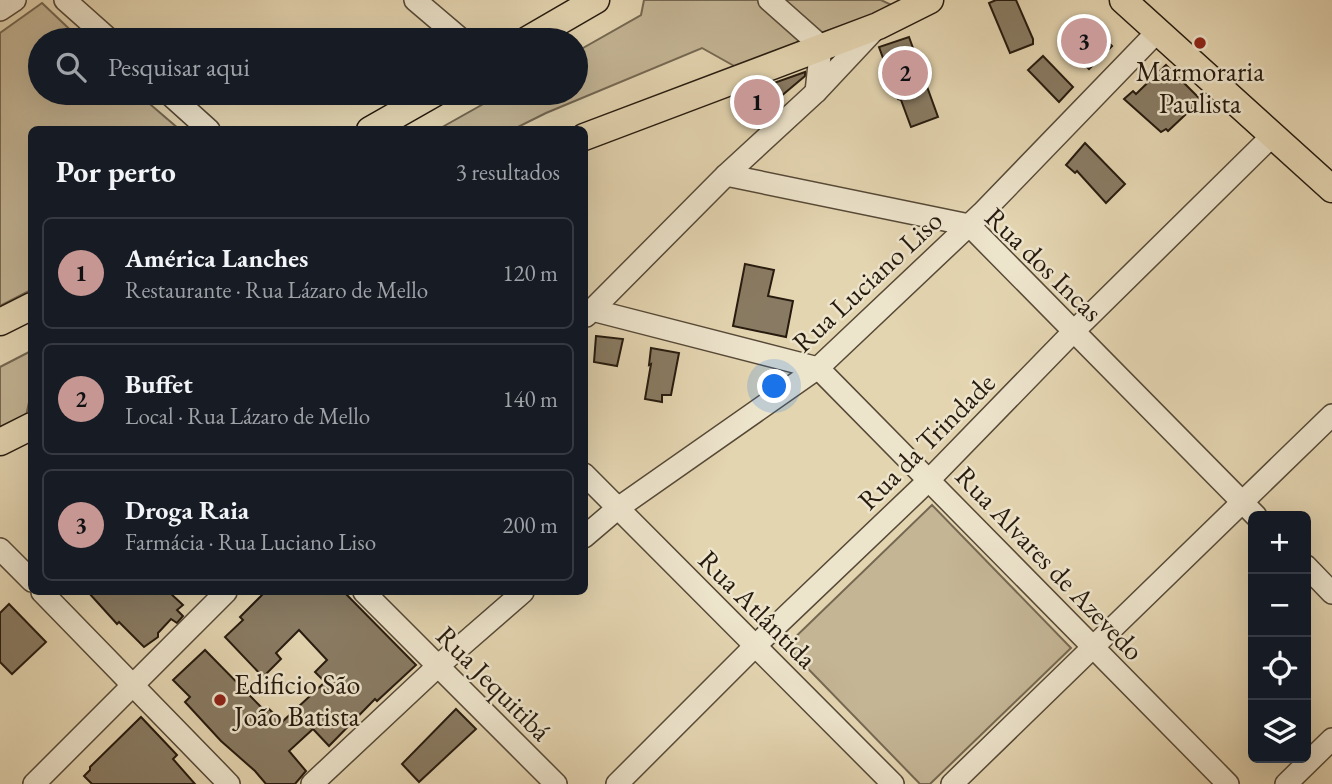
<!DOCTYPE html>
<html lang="pt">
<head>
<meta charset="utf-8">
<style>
  :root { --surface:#171b24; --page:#242831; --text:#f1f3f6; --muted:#9ea1a6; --line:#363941; --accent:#c59692 }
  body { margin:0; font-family:"EB Garamond",serif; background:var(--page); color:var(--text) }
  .controls { position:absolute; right:21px; bottom:21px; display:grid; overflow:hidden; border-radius:10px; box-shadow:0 7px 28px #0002 }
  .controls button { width:63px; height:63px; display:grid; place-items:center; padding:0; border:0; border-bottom:2px solid var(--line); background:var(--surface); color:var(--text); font:35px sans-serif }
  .you { position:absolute; left:775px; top:387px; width:24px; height:24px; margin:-18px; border:5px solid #fff; border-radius:50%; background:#1a73e8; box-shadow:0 0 0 10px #1a73e833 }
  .badge { display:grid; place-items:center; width:46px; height:46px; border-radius:50%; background:var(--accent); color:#111; font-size:23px; font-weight:700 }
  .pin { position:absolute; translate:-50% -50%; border:4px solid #fff; box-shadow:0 2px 7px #0006 }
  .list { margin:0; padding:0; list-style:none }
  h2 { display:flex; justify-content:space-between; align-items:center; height:91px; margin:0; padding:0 28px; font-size:30px }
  h2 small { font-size:23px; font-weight:400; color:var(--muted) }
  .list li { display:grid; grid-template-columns:46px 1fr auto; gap:21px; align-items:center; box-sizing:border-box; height:112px; margin:0 14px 14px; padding:0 14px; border:2px solid var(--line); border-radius:10px }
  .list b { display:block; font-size:26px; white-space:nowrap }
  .list p { margin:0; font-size:23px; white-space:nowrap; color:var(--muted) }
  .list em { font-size:23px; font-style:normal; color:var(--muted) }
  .icon { flex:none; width:38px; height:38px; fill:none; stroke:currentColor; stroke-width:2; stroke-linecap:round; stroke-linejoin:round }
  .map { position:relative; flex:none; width:1332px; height:784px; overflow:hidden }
  .search { position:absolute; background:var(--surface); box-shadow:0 7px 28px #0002; left:28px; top:28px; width:560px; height:77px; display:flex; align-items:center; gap:18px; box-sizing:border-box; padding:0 24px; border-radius:38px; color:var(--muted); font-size:26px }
  .panel { position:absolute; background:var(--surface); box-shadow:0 7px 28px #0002; left:28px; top:126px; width:560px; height:469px; border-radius:10px }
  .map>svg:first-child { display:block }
</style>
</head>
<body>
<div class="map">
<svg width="1332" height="784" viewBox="0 0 1332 784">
  <rect width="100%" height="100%" fill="#e4d5b1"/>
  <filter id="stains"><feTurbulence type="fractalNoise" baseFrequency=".00286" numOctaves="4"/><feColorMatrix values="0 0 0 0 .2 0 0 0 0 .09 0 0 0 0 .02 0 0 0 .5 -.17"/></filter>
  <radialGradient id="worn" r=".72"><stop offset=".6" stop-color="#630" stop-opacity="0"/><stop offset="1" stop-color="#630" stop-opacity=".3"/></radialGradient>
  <g fill="#c4b595" stroke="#756852" stroke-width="2">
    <path d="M 644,0 L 758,0 L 805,41 L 736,67 L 702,48 L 546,113 L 514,129 L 437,130 L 503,93 L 576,93 L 576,52 L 641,15 Z"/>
    <path d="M 784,0 L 881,0 L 896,7 L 821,33 Z"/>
    <path d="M 42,3 L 81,40 L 40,40 L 40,93 L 137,93 L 179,129 L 32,130 L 31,290 L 0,306 L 0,33 Z"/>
    <path d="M 31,351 L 31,393 L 26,416 L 0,429 L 0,367 Z"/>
    <path d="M 932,505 L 1071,648 L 930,784 L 920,784 L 786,646 Z"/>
  </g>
  <g fill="#897b63" stroke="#261a0e" stroke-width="2">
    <path d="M 996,0 L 1016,0 L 1033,39 L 1033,44 L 1010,53 L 989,3 Z"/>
    <path d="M 1082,19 L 1112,46 L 1089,69 L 1060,39 Z"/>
    <path d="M 909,37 L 938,117 L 911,127 L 901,100 L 898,99 L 879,47 Z"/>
    <path d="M 1043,56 L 1073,87 L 1059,102 L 1028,70 Z"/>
    <path d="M 1166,65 L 1201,100 L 1168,131 L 1166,129 L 1161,132 L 1124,99 L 1133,91 L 1136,94 Z"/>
    <path d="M 805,72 L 805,76 L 748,124 L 735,105 L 747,99 L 746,93 Z"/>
    <path d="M 1085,143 L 1125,184 L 1106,203 L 1077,171 L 1075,173 L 1066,165 Z"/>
    <path d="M 745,264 L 774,270 L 768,296 L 793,301 L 786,337 L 733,326 Z"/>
    <path d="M 596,336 L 623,339 L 617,366 L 594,362 Z"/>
    <path d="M 651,348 L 679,353 L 671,395 L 662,395 L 662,402 L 645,399 L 651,364 L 649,365 Z"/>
    <path d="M 88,592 L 169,592 L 183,605 L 177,610 L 183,616 L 177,623 L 171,619 L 158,633 L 158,637 L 144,647 L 119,622 L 117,624 Z"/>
    <path d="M 265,592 L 344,592 L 416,665 L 377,701 L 375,699 L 329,746 L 313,729 L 289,751 L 306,771 L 295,784 L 266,784 L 255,771 L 221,741 L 185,702 L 190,697 L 173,680 L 205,650 L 266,712 L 269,709 L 282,722 L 325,682 L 315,672 L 327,660 L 299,630 L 276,653 L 281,659 L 263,677 L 225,637 L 243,620 L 240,617 Z"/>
    <path d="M 9,604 L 46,642 L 12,674 L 0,662 L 0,613 Z"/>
    <path d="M 456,709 L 476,729 L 419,782 L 402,764 Z"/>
    <path d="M 141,717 L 177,755 L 173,759 L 195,784 L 92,784 L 84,776 L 90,770 L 90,767 Z"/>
  </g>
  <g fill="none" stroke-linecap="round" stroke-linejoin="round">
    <defs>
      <g id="minor">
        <path d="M 65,0 L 110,40"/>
        <path d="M 415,0 L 462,40"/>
        <path d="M 769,0 L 821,46 L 816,92"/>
        <path d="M 0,10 L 15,0"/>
        <path d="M 168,93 L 209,130"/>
        <path d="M 726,175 L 969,225 L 1256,516"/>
        <path d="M 592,310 L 818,368 L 1228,784"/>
        <path d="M 586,316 L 726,175 L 816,92 L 876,28"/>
        <path d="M 584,474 L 893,784"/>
        <path d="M 584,537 L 618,508 L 818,368 L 982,213 L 1158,31"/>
        <path d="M 0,549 L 32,581"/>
        <path d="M 1306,566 L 1332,593"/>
        <path d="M 42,592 L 229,784"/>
        <path d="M 364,592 L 556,784"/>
        <path d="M 34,784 L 226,592"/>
        <path d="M 312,784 L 438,666 L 523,592"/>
        <path d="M 617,784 L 755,646 L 929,480 L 1074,331 L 1273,135"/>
        <path d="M 952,784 L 1332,415"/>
        <path d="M 1286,784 L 1332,739"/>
      </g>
      <g id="major">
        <path d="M 1123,0 L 1332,189"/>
        <path d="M 527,40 L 596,0"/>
        <path d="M 370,130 L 435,93"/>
        <path d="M 584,137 L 878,26 L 930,0"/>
        <path d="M 0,322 L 32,306"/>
        <path d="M 0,442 L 32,426"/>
      </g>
    </defs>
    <use href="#minor" stroke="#564937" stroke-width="24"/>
    <use href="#major" stroke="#261a0e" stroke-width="29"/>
    <use href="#minor" stroke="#ede4cc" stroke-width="21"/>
    <use href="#major" stroke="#e4d5b1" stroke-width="26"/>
  </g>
  <g fill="#8f2418" stroke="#ede4cc" stroke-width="2.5">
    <circle cx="1200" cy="43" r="7"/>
    <circle cx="220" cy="700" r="7"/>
  </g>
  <g text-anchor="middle" stroke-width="5" stroke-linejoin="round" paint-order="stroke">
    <g font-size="28" fill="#261a0e" stroke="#ede4cc">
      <text x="1200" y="81">Marmoraria<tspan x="1200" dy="32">Paulista</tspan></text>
      <text x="234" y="694" text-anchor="start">Edificio São<tspan x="234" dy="32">João Batista</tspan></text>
    </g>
    <g font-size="28" fill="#261a0e" stroke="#ede4cc">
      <text transform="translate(1044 264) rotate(44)" y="10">Rua dos Incas</text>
      <text transform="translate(867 281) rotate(-43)" y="10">Rua Luciano Liso</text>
      <text transform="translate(926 441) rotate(-45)" y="10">Rua da Trindade</text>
      <text transform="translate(1050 563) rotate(46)" y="10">Rua Alvares de Azevedo</text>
      <text transform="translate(758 609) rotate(45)" y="10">Rua Atlântida</text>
      <text transform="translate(494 683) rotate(45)" y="10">Rua Jequitibá</text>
    </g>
  </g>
  <rect width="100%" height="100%" filter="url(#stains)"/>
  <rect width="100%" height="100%" fill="url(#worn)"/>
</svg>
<div class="controls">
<button>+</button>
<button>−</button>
<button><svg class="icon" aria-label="locate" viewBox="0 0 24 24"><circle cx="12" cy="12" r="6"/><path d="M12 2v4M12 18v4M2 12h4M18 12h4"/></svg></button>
<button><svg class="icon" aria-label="layers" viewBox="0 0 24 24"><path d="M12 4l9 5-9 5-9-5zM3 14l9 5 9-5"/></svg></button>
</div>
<div class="you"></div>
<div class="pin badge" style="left:757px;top:102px">1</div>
<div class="pin badge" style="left:905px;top:73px">2</div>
<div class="pin badge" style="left:1084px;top:41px">3</div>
<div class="search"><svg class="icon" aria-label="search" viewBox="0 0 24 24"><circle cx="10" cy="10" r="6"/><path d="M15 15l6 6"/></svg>Pesquisar aqui</div>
<section class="panel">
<h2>Por perto<small>3 resultados</small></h2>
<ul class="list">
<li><span class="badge">1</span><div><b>América Lanches</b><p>Restaurante · Rua Lázaro de Mello</p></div><em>120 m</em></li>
<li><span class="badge">2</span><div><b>Buffet</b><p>Local · Rua Lázaro de Mello</p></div><em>140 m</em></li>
<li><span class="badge">3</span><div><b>Droga Raia</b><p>Farmácia · Rua Luciano Liso</p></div><em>200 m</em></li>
</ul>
</section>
</div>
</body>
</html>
